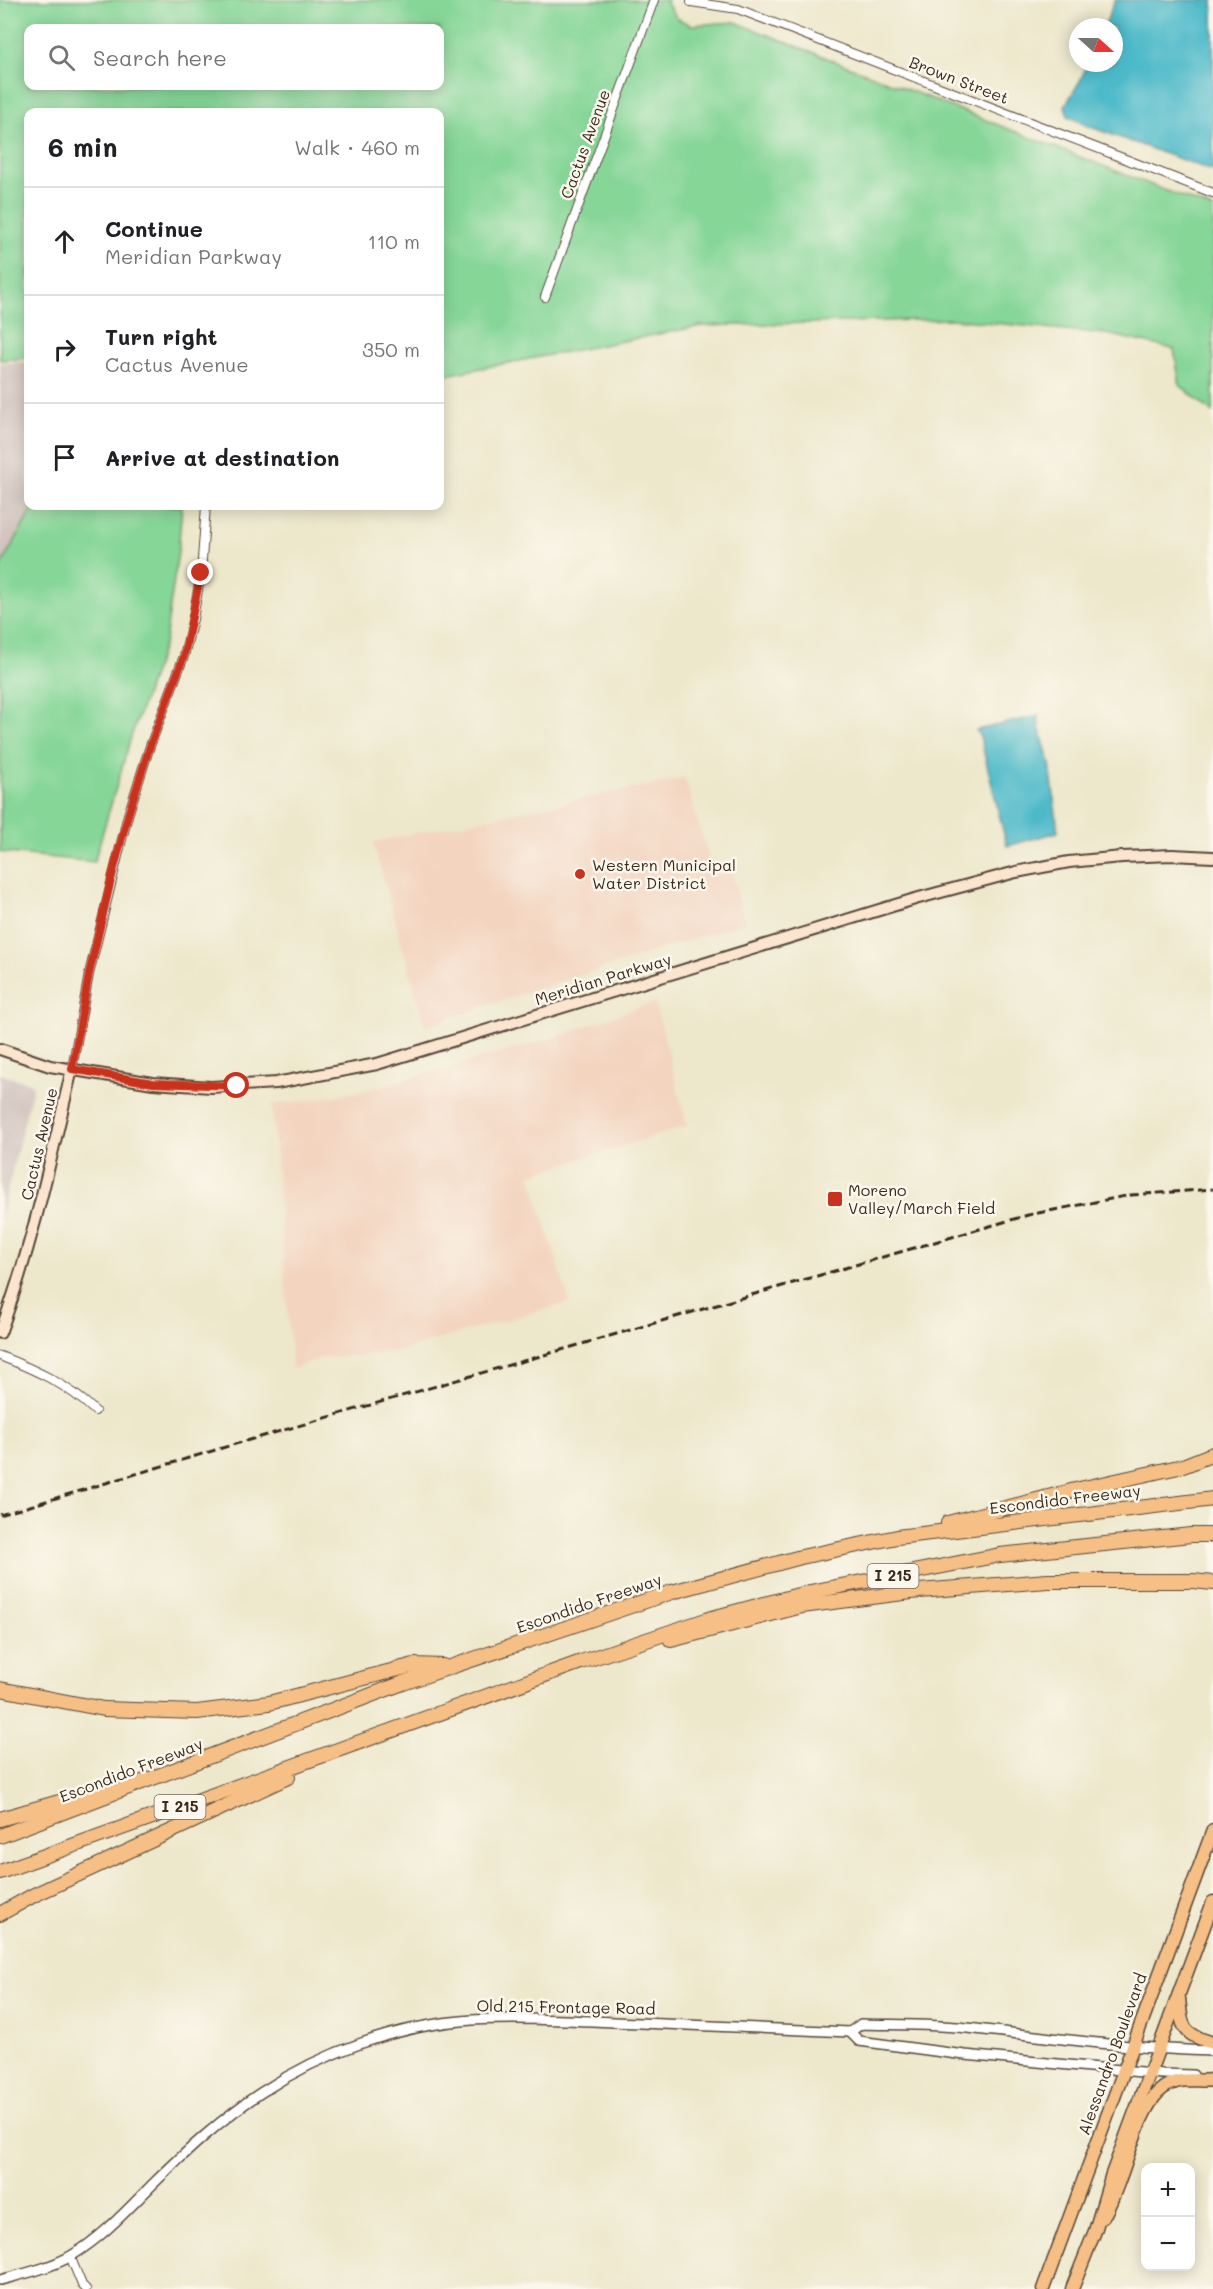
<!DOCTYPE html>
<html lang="en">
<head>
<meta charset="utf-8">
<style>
  :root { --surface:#fff; --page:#f6f6f6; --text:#202124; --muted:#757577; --line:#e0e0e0 }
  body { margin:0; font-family:Mali,sans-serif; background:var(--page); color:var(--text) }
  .controls { position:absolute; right:18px; bottom:18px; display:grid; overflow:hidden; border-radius:12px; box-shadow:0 3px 15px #0003 }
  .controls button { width:54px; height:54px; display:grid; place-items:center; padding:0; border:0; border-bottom:2px solid var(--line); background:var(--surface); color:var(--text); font:30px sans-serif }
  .compass { position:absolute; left:1069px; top:18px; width:54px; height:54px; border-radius:50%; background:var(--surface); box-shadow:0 3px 15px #0003; rotate:111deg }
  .stop { position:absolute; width:18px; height:18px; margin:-14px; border:4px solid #c8321e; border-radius:50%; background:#fff }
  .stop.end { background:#c8321e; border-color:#fff; box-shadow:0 2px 6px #0008 }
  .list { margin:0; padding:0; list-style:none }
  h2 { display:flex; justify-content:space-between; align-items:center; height:78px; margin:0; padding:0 24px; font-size:26px }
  h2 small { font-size:20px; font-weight:400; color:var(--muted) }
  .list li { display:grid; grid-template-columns:39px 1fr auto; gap:18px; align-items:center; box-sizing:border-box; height:108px; padding:0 24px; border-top:2px solid var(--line) }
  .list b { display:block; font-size:22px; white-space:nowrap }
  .list p { margin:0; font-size:20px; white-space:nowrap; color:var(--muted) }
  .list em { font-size:20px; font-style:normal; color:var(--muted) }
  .icon { flex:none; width:33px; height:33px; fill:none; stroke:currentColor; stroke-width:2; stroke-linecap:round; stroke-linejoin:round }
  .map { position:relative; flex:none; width:1213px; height:2289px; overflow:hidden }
  .search { position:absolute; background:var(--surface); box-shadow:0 3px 15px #0003; left:24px; top:24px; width:420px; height:66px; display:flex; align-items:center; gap:15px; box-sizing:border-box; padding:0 21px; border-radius:12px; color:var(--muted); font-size:22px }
  .panel { position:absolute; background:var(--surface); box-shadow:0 3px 15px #0003; left:24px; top:108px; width:420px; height:402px; border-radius:12px }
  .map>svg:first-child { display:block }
</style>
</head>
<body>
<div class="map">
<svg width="1213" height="2289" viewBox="0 0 1213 2289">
  <rect width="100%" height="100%" fill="#fbf7ec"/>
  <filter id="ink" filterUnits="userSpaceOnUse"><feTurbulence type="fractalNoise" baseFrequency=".0167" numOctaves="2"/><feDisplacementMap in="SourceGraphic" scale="12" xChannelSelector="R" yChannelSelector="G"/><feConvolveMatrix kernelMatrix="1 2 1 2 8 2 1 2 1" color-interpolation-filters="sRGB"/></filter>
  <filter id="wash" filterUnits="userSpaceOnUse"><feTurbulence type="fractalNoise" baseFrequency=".008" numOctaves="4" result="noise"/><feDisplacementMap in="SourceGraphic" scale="24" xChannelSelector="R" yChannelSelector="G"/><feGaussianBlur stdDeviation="1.35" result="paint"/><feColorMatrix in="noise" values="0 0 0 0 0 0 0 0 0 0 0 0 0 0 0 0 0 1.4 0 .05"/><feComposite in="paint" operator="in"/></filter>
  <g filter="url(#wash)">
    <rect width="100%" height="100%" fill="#ede7cb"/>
    <g fill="#f3d4bf">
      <path d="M 685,778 L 714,876 L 731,872 L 745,922 L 425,1026 L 373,842 Z"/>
      <path d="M 655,1002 L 687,1126 L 530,1175 L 570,1302 L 402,1350 L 368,1355 L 320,1358 L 292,1369 L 272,1105 L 311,1100 L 363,1091 L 415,1077 L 549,1039 Z"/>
    </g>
    <g fill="#cfc0bb">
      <path d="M 28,362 L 28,506 L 34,506 L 0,568 L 0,363 Z"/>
      <path d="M 0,1074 L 30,1083 L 33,1086 L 0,1221 Z"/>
    </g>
    <g fill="#85d697" stroke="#60805a" stroke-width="1.5" fill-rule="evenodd">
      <path d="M 0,0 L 668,0 L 667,4 L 678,19 L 691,25 L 735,22 L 1213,209 L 1213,413 L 1180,385 L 1174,349 L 1107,334 L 953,319 L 701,326 L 440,376 L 440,112 L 28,112 L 28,358 L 0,360 ZM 28,28 L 440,28 L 440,86 L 28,86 Z"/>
      <path d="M 34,506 L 182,506 L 178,552 L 165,641 L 131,737 L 94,862 L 0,852 L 0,568 Z"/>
    </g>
    <g fill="#4ebac9" stroke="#447274" stroke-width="1.5">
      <path d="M 1115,0 L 1213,0 L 1213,171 L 1088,126 L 1068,116 L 1065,106 L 1080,81 L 1088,63 L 1114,63 L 1114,27 L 1104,27 Z"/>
      <path d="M 1038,716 L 1039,728 L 1050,763 L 1058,832 L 1007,846 L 980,736 L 976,730 Z"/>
    </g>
  </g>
  <g filter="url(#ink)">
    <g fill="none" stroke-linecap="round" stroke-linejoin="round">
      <defs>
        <g id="minor">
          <path d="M 691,2 L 738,9 L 1213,193"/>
          <path d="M 545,297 L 654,0"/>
          <path d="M 72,1069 L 89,974 L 128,815 L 150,746 L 184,656 L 193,619 L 201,573 L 206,506"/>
          <path d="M 0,1356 C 36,1370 67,1384 95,1411"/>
          <path d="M 70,2256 L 82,2285 L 86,2289"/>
        </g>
        <g id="tertiary">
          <path d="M 850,2032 L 859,2041 L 965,2055 L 1162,2074 L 1193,2075"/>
          <path d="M 0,2280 C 23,2274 50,2268 71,2256 C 103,2237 129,2208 155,2182 C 189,2149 222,2118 262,2092 C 323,2052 398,2025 472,2020 C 528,2017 584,2021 640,2023 C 710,2026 780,2029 850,2032 L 861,2024 C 896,2025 932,2024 967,2028 C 1049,2037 1130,2049 1213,2051"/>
        </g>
        <g id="secondary">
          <path d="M 0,1049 L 50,1066 L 153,1083 L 211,1087 L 276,1083 L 377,1064 L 915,899 L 1016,872 L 1069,862 L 1122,857 L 1172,855 L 1213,857"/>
          <path d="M 0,1333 C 32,1247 51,1158 72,1069"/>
        </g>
        <g id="primary">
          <path d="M 1179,1998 C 1182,2028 1182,2034 1213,2043"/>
          <path d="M 1103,2217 C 1124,2181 1131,2129 1154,2097 C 1159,2090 1168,2084 1176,2082 C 1188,2078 1201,2082 1213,2080"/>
          <path d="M 1043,2289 L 1213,1830"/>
          <path d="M 1072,2289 L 1095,2231 L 1112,2174 L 1213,1902"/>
        </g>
        <g id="motorway">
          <path d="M 948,1523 L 1075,1490 L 1183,1466 L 1213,1454"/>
          <path d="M 671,1640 L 802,1606 L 919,1591 L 1048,1581 L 1193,1581 L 1213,1583"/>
          <path d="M 0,1689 L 104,1709 L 197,1712 L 269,1703 L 414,1665 L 443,1666"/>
          <path d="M 0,1819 L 108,1788"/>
          <path d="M 0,1836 L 403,1683 L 672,1592 L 801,1557 L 897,1537 L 1213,1499"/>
          <path d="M 0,1872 L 581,1662 L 712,1618 L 810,1592 L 1000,1555 L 1191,1535 L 1213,1535"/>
          <path d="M 0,1914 L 34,1895 L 288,1777"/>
        </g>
      </defs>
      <use href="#minor" stroke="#564638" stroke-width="10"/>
      <use href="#tertiary" stroke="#564638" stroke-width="12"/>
      <use href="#secondary" stroke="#564638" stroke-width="14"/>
      <use href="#primary" stroke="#564638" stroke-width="15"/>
      <use href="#motorway" stroke="#564638" stroke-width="16"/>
      <use href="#minor" stroke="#fff" stroke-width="8"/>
      <use href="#tertiary" stroke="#fff" stroke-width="9"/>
      <use href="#secondary" stroke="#fbe5cf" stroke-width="10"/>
      <use href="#primary" stroke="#f5bf86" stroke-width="12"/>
      <use href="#motorway" stroke="#f5bf86" stroke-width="14"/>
      <path stroke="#3b2a1e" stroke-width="3" stroke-dasharray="9 4.5" stroke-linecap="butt" d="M 0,1515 L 222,1448 L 1028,1215 L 1131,1195 L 1213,1189"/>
    </g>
  </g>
  <g fill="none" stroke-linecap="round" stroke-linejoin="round" filter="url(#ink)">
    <path stroke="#c8321e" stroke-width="8" d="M 201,573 L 184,656 L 150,746 L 128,815 L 110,884 L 89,974 L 72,1069 L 153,1083 L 237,1086"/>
  </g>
  <g fill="#c8321e" stroke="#fbf7ec" stroke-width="2">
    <circle cx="580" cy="874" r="6"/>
    <rect x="827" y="1191" width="16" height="16" rx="3"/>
  </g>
  <g text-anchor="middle" stroke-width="5" stroke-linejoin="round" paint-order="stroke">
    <g fill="#fbf7ec" stroke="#75685c" stroke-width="1.5">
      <rect x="867.5" y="1564" width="51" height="24" rx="4.5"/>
      <rect x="154.5" y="1795" width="51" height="24" rx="4.5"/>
    </g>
    <g font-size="15" font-weight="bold" fill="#3b2a1e">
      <text x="893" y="1581">I 215</text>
      <text x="180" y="1812">I 215</text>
    </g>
    <g font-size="16" fill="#3b2a1e" stroke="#fbf7ec">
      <text transform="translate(959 80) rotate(21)" y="6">Brown Street</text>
      <text transform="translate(585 144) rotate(-70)" y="6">Cactus Avenue</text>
      <text transform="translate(603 979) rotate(-17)" y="6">Meridian Parkway</text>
      <text transform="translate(39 1144) rotate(-77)" y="6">Cactus Avenue</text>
      <text transform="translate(1065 1499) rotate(-7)" y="6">Escondido Freeway</text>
      <text transform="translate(589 1603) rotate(-19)" y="6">Escondido Freeway</text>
      <text transform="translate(131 1770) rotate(-21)" y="6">Escondido Freeway</text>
      <text transform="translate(566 2007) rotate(1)" y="6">Old 215 Frontage Road</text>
      <text transform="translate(1112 2054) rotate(-70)" y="6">Alessandro Boulevard</text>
    </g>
    <g font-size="16" fill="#3b2a1e" stroke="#fbf7ec" text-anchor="start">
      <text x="592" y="871">Western Municipal<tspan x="592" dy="18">Water District</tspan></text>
      <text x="848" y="1196">Moreno<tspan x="848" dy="18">Valley/March Field</tspan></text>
    </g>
  </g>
</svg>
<div class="controls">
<button>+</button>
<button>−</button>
</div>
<svg class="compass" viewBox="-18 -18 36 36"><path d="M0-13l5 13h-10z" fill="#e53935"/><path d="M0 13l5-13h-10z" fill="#757577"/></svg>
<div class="stop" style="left:237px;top:1086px"></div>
<div class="stop end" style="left:201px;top:573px"></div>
<div class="search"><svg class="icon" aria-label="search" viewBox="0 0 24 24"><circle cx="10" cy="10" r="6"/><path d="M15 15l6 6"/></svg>Search here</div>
<section class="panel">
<h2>6 min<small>Walk · 460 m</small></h2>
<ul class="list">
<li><svg class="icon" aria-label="ahead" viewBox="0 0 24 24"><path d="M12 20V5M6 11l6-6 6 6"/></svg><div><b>Continue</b><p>Meridian Parkway</p></div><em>110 m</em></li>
<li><svg class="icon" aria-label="right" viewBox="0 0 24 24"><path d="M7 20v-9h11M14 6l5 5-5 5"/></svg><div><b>Turn right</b><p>Cactus Avenue</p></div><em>350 m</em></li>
<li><svg class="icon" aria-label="arrive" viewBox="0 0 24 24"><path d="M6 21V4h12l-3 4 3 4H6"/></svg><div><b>Arrive at destination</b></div></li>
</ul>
</section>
</div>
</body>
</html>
